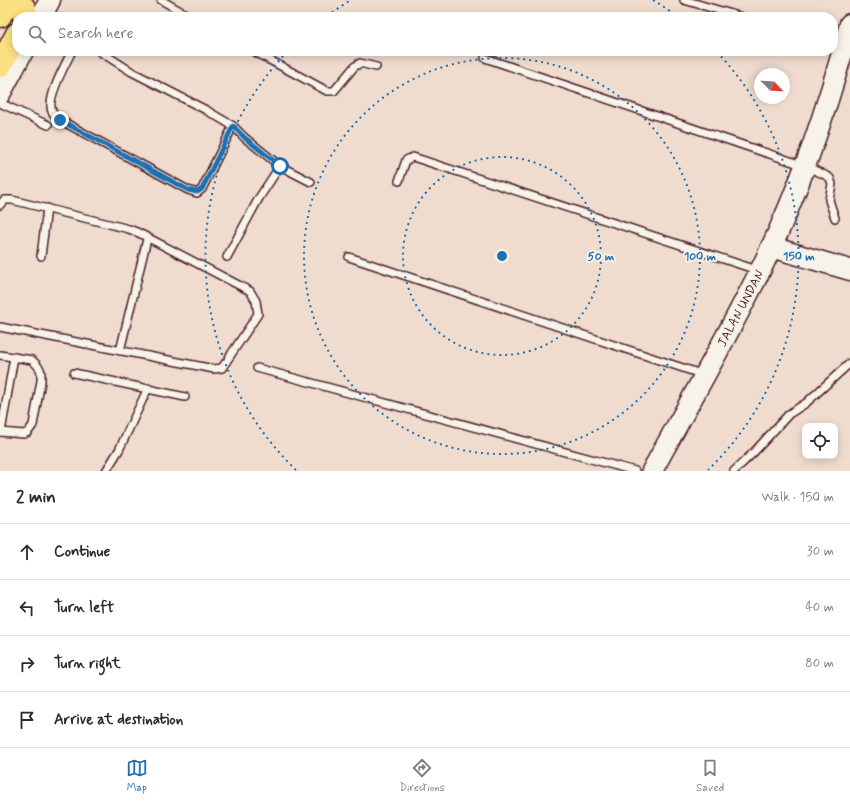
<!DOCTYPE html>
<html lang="en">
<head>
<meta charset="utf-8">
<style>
  :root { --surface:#fff; --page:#f2f2f3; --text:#2b2b33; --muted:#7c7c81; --line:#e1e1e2; --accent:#1f6fb2 }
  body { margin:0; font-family:Mynerve,sans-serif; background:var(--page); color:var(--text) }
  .controls { position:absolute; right:12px; bottom:12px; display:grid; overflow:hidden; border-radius:8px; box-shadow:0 2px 10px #0003 }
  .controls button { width:36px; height:36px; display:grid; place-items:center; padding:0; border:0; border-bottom:1px solid var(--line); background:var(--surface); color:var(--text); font:20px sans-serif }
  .compass { position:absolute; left:754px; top:68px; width:36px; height:36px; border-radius:50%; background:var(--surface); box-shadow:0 2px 10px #0003; rotate:115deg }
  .stop { position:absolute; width:12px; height:12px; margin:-9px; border:3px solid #1f6fb2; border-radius:50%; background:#fff }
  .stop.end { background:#1f6fb2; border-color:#fff; box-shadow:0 1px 4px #0008 }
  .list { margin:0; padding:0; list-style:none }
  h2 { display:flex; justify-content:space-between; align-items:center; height:52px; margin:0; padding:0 16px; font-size:17px }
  h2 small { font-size:13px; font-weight:400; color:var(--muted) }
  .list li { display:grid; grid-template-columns:26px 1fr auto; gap:12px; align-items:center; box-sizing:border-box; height:56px; padding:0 16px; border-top:1px solid var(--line) }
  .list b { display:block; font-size:15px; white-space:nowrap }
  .list em { font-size:13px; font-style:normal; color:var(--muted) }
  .icon { flex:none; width:22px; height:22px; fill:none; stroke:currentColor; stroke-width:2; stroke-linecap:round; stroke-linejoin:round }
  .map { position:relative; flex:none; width:850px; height:471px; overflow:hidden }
  .search { position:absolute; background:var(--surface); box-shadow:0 2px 10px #0003; left:12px; right:12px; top:12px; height:44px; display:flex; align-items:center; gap:10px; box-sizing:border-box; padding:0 14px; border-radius:16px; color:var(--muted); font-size:15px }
  .sheet { height:276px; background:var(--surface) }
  nav { display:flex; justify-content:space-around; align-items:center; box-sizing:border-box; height:56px; border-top:1px solid var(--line); background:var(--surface); font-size:11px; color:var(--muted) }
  nav a { display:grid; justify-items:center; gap:2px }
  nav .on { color:var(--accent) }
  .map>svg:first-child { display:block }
</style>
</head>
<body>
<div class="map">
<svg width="850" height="471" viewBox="0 0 850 471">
  <rect width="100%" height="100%" fill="#f0dccf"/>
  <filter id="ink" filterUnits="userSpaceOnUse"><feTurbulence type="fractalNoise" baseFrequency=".025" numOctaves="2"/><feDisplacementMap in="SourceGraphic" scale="8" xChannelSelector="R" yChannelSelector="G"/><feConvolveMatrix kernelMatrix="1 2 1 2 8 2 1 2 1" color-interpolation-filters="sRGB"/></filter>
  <g filter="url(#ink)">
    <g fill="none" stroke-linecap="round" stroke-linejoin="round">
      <defs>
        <g id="lane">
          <path d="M 161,0 L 191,17"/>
          <path d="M 684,0 L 742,17"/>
          <path d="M 72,51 C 66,63 44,102 53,113 C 55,116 58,118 60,120 L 188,190 L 197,193 L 202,189 L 233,126"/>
          <path d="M 99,51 L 132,72 L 206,110 L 233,126 L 245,138 L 280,166 L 311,182"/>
          <path d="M 253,51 L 327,91 L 334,91 L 354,67 L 360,63 L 376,67"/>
          <path d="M 485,58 L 805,166 L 823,174 L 830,178 L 832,184 L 829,200 L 835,218"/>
          <path d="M 0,103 L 48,125"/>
          <path d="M 399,181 L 406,160 L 413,157 L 760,271"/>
          <path d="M 0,205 L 4,200 L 12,200 L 129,229 L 139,233 L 250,291 L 256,301 L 258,314 L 222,368 L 214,369 L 0,327"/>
          <path d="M 41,256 L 47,208"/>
          <path d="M 227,257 L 259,198 L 280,166"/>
          <path d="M 349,257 L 704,375"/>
          <path d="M 120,351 L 147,239"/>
          <path d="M 0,355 L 32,360 L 36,364 L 40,369 L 41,373 L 41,381 L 33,425 L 28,432 L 24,434 L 0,432"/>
          <path d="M 257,368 L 635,471"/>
          <path d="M 74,373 L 185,397"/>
          <path d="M 1,432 L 14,357"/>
          <path d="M 106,471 L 119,450 L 148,388"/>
          <path d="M 734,471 L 754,452 L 789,414 L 806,403 L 850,363"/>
        </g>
        <g id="secondary">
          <path d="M 41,17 L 50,0"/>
          <path d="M 0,94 L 23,51"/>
          <path d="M 771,247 L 850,270"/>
          <path d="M 652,471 C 688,405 726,339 760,271 C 798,194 828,107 850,24"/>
        </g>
        <g id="primary">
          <path d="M 12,0 L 23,6 L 25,9 L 24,17"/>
          <path d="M 0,16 L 9,0"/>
          <path d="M 0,66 L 17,34"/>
        </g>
      </defs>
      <use href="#lane" stroke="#4a1f2b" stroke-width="10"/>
      <use href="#secondary" stroke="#4a1f2b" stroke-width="23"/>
      <use href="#primary" stroke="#4a1f2b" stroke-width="25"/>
      <use href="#lane" stroke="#f7f3e8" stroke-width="7"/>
      <use href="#secondary" stroke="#f7f3e8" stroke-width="20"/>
      <use href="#primary" stroke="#fbe080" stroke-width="22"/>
    </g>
  </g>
  <g fill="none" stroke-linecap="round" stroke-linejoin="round" filter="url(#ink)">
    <path stroke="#1f6fb2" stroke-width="5" d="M 60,120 L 188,190 L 197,192 L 202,189 L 233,126 L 245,138 L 280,166"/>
  </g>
  <g fill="none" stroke="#1f6fb2" stroke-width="2" stroke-dasharray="2 4">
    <circle cx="502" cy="256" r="99"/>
    <circle cx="502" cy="256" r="198"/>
    <path d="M296 470A297 297 0 0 1 287 52M327 16A297 297 0 0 1 351 0M653 0A297 297 0 0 1 677 16M717 52A297 297 0 0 1 708 470"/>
  </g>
  <g text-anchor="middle" stroke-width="3.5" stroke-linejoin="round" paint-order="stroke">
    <g font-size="13" fill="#4a1f2b" stroke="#f7f3e8">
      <text transform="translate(740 308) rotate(-62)" y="5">JALAN UNDAN</text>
    </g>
  </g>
  <circle cx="502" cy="256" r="6" fill="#1f6fb2" stroke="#f7f3e8" stroke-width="2"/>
  <g font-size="12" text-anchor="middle" font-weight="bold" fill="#1f6fb2" stroke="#f7f3e8" stroke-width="3.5" stroke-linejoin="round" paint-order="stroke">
    <text x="601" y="260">50 m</text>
    <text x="700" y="260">100 m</text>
    <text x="799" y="260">150 m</text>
  </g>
</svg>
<div class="controls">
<button><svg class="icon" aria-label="locate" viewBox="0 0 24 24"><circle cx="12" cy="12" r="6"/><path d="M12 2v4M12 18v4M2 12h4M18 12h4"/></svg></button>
</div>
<svg class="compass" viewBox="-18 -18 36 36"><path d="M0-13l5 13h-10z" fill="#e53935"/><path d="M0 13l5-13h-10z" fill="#7c7c81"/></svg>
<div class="stop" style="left:280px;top:166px"></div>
<div class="stop end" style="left:60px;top:120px"></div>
<div class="search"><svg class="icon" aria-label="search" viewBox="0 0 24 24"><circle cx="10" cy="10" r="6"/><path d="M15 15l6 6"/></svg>Search here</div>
</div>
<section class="sheet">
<h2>2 min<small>Walk · 150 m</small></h2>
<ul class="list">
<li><svg class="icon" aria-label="ahead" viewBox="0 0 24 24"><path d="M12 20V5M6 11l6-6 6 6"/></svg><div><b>Continue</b></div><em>30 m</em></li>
<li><svg class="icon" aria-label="left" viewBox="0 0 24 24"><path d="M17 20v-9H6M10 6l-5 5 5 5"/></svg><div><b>Turn left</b></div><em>40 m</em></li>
<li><svg class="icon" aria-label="right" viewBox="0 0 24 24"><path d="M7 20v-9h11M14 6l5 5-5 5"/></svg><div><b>Turn right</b></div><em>80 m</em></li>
<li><svg class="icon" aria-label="arrive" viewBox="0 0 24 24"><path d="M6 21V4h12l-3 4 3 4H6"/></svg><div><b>Arrive at destination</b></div></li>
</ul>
</section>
<nav>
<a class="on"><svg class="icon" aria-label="map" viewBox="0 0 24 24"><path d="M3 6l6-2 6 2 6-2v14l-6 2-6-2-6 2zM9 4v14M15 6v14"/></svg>Map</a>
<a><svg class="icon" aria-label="directions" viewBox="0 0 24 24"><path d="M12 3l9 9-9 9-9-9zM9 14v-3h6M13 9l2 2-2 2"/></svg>Directions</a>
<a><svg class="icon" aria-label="saved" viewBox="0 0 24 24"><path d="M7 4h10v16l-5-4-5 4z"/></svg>Saved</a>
</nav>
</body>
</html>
